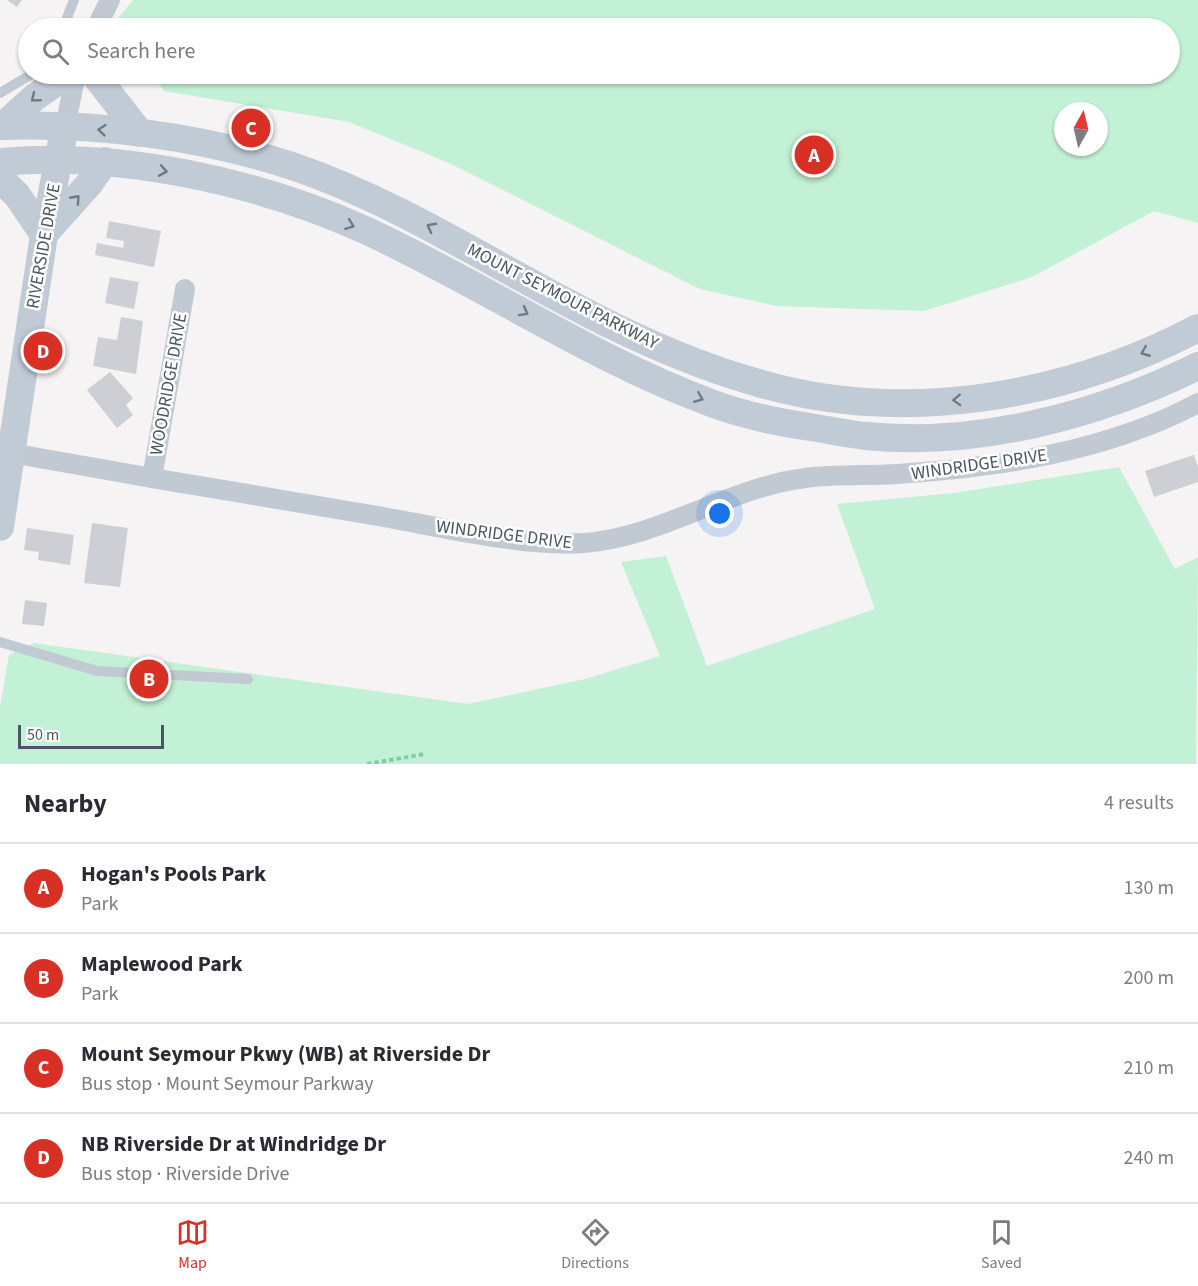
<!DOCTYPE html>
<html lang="en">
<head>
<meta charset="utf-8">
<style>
  :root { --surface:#fff; --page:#f2f2f3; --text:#2b2b33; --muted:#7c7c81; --line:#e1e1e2; --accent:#d93025 }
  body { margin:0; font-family:"Source Sans 3",sans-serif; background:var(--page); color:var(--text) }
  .compass { position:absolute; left:1054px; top:102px; width:54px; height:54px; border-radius:50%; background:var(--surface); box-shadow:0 2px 4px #0004; rotate:8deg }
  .scale { position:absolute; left:18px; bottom:15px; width:146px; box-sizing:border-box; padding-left:6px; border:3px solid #4a5661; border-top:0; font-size:16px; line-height:21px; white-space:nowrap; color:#4a5661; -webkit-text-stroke:4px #fff; paint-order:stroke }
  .you { position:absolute; left:720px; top:514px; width:21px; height:21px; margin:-15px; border:4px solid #fff; border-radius:50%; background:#1a73e8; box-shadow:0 0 0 9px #1a73e833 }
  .badge { display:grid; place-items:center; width:39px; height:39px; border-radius:50%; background:var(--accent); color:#fff; font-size:20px; font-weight:700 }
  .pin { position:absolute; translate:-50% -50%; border:3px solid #fff; box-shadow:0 2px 6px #0006 }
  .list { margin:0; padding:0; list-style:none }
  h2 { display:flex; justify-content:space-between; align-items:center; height:78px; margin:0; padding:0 24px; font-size:26px }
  h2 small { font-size:20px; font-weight:400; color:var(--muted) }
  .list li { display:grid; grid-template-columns:39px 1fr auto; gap:18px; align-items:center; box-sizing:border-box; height:90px; padding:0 24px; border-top:2px solid var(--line) }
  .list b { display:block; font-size:22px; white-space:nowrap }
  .list p { margin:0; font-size:20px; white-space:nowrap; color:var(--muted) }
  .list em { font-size:20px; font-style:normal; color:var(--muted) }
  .icon { flex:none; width:33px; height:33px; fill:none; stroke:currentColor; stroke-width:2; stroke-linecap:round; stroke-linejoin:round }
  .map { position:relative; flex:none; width:1198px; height:764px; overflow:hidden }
  .search { position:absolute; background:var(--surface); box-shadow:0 2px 4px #0004; left:18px; right:18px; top:18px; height:66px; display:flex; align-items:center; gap:15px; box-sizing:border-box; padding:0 21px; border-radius:33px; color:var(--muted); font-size:22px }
  .sheet { height:438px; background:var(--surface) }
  nav { display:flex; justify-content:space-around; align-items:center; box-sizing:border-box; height:84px; border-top:2px solid var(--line); background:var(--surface); font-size:16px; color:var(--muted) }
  nav a { display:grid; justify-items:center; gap:3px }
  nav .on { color:var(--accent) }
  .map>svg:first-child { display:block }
</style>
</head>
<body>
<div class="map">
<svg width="1198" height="764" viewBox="0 0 1198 764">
  <rect width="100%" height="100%" fill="#f5f3f3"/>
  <g fill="#c3f1d5" fill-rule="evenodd">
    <path d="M 133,0 L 1198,0 L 1198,223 L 1154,211 L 1032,277 L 924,311 L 776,306 L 700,289 L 449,163 L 349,122 L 164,91 L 152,74 L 1170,74 L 1170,28 L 120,28 L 115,22 ZM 1063,111 L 1099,111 L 1099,147 L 1063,147 Z"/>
    <path d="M 1119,467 L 1175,569 L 1198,557 L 1196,764 L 0,764 L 0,707 L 9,655 L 34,643 L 468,704 L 585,679 L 660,656 L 621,562 L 666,556 L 707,666 L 875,609 L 837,504 L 954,493 Z"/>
  </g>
  <g fill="#cdcfd5">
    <path d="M 7,0 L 22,0 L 17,7 Z"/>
    <path d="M 109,221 L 161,231 L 154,267 L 95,255 L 97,243 L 123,248 L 124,241 L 106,238 Z"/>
    <path d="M 110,277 L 139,282 L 134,309 L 105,303 Z"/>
    <path d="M 121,317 L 143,321 L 136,374 L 93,366 L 98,337 L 117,340 Z"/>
    <path d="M 110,372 L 133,398 L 126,405 L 133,415 L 117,428 L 87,390 Z"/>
    <path d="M 1194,455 L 1198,467 L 1198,482 L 1154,497 L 1145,471 Z"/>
    <path d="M 92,523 L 128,528 L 120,587 L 84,583 Z"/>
    <path d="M 27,528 L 74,535 L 70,565 L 38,560 L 39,552 L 24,550 Z"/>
    <path d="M 25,600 L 47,603 L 44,626 L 22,624 Z"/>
  </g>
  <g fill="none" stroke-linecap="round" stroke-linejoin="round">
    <path stroke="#7ad0a6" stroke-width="4" stroke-dasharray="4.5 3" stroke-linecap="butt" d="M 367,764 L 425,754"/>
    <g stroke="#c1cad2" stroke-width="10">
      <path d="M 63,28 L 74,0"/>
      <path d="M 0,93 L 32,74"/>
      <path d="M 0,642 L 97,671 L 248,679"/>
    </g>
    <g stroke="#c1cad2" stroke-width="20">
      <path d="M 96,28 L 110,0"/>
      <path d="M 65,127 L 76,74"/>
      <path d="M 0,455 L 11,453 C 133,475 256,496 378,516 C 440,527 523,547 584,543 C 662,537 729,487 806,478 C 836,474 867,476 897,474 C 1000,467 1106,452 1198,403"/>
      <path d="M 152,478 L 185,289"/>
    </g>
    <g stroke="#c1cbd6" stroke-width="28">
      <path d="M 94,74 L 140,133"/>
      <path d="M 0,126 C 98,123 201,136 295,167 C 408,206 506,274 613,326 C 658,348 706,368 755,382 C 901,426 1065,398 1198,328"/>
      <path d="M 3,126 L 35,97 L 68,74"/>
      <path d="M 0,162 C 119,151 256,181 365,230 C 482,284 590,358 711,403 C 743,415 776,422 810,427 C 829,430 848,434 866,436 C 978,447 1099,415 1198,366"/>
      <path d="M 0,179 L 17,195 L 44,235"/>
      <path d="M 45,233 L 89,184 L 105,161"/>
      <path d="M 0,527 L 44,235 L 62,141"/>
    </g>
  </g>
  <defs><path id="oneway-chevron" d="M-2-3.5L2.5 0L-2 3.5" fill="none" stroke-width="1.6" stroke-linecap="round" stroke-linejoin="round" transform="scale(1.5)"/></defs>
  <g stroke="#6e7984">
    <use href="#oneway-chevron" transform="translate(35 98) rotate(141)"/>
    <use href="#oneway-chevron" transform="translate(102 130) rotate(-175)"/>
    <use href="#oneway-chevron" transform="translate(163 171) rotate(10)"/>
    <use href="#oneway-chevron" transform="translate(76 199) rotate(-48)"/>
    <use href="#oneway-chevron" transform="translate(350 225) rotate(21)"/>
    <use href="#oneway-chevron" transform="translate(431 227) rotate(-152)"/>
    <use href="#oneway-chevron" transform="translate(524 312) rotate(29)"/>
    <use href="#oneway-chevron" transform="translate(1145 352) rotate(158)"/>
    <use href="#oneway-chevron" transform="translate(699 398) rotate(22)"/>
    <use href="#oneway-chevron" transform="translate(957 400) rotate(178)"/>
  </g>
  <g text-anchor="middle" stroke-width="5" stroke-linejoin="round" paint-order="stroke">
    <g font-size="18" fill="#4a5661" stroke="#fff">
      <text transform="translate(43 246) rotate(-80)" y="6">RIVERSIDE DRIVE</text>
      <text transform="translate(563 296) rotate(27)" y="6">MOUNT SEYMOUR PARKWAY</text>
      <text transform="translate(168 384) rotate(-80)" y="6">WOODRIDGE DRIVE</text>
      <text transform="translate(979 464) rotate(-8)" y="6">WINDRIDGE DRIVE</text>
      <text transform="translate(504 534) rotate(7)" y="6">WINDRIDGE DRIVE</text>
    </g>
  </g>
</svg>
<svg class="compass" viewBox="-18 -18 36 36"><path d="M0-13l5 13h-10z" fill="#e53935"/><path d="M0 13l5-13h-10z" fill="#7c7c81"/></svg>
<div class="scale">50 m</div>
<div class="you"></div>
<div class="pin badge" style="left:814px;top:155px">A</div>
<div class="pin badge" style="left:149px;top:679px">B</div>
<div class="pin badge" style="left:251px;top:128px">C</div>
<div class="pin badge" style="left:43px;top:351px">D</div>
<div class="search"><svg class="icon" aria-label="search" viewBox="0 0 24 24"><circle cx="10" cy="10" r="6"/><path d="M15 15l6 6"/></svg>Search here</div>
</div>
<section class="sheet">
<h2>Nearby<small>4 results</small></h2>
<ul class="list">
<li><span class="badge">A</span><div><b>Hogan's Pools Park</b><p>Park</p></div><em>130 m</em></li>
<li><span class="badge">B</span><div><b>Maplewood Park</b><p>Park</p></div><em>200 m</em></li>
<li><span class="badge">C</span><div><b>Mount Seymour Pkwy (WB) at Riverside Dr</b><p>Bus stop · Mount Seymour Parkway</p></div><em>210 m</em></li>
<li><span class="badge">D</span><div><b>NB Riverside Dr at Windridge Dr</b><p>Bus stop · Riverside Drive</p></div><em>240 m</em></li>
</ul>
</section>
<nav>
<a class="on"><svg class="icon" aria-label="map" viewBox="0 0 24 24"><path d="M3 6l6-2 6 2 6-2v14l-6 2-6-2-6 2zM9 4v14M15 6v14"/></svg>Map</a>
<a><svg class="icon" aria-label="directions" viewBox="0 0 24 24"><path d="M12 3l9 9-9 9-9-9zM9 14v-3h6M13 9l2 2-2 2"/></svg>Directions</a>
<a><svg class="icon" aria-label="saved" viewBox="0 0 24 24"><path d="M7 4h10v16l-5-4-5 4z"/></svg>Saved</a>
</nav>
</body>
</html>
